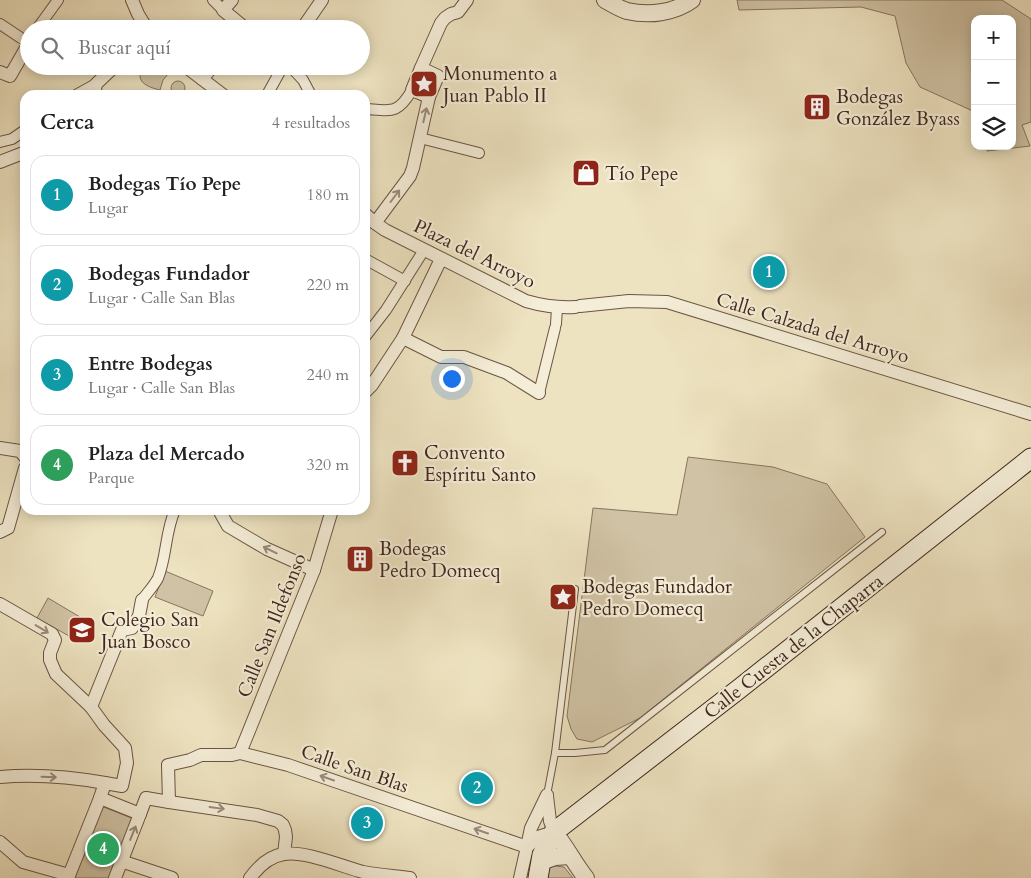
<!DOCTYPE html>
<html lang="es">
<head>
<meta charset="utf-8">
<style>
  :root { --surface:#fff; --page:#f2f2f2; --text:#222; --muted:#767676; --line:#e0e0e0; --accent:#8f2418 }
  body { margin:0; font-family:Cardo,serif; background:var(--page); color:var(--text) }
  .controls { position:absolute; right:15px; top:15px; display:grid; overflow:hidden; border-radius:10px; box-shadow:0 2px 12px #0003 }
  .controls button { width:45px; height:45px; display:grid; place-items:center; padding:0; border:0; border-bottom:1px solid var(--line); background:var(--surface); color:var(--text); font:25px sans-serif }
  .you { position:absolute; left:451px; top:378px; width:18px; height:18px; margin:-12px; border:4px solid #fff; border-radius:50%; background:#1a73e8; box-shadow:0 0 0 8px #1a73e833 }
  .badge { display:grid; place-items:center; width:32px; height:32px; border-radius:50%; background:var(--accent); color:#fff; font-size:16px; font-weight:700 }
  .pin { position:absolute; translate:-50% -50%; border:2px solid #fff; box-shadow:0 1px 5px #0006 }
  .list { margin:0; padding:0; list-style:none }
  h2 { display:flex; justify-content:space-between; align-items:center; height:65px; margin:0; padding:0 20px; font-size:21px }
  h2 small { font-size:16px; font-weight:400; color:var(--muted) }
  .list li { display:grid; grid-template-columns:32px 1fr auto; gap:15px; align-items:center; box-sizing:border-box; height:80px; margin:0 10px 10px; padding:0 10px; border:1px solid var(--line); border-radius:15px }
  .list b { display:block; font-size:19px; white-space:nowrap }
  .list p { margin:0; font-size:16px; white-space:nowrap; color:var(--muted) }
  .list em { font-size:16px; font-style:normal; color:var(--muted) }
  .icon { flex:none; width:28px; height:28px; fill:none; stroke:currentColor; stroke-width:2; stroke-linecap:round; stroke-linejoin:round }
  .map { position:relative; flex:none; width:1031px; height:878px; overflow:hidden }
  .search { position:absolute; background:var(--surface); box-shadow:0 2px 12px #0003; left:20px; top:20px; width:350px; height:55px; display:flex; align-items:center; gap:12px; box-sizing:border-box; padding:0 18px; border-radius:28px; color:var(--muted); font-size:19px }
  .panel { position:absolute; background:var(--surface); box-shadow:0 2px 12px #0003; left:20px; top:90px; width:350px; height:425px; border-radius:15px }
  .map>svg:first-child { display:block }
</style>
</head>
<body>
<div class="map">
<svg width="1031" height="878" viewBox="0 0 1031 878">
  <rect width="100%" height="100%" fill="#eee3c1"/>
  <filter id="stains"><feTurbulence type="fractalNoise" baseFrequency=".004" numOctaves="4"/><feColorMatrix values="0 0 0 0 .2 0 0 0 0 .09 0 0 0 0 .02 0 0 0 .5 -.17"/></filter>
  <radialGradient id="worn" r=".72"><stop offset=".6" stop-color="#630" stop-opacity="0"/><stop offset="1" stop-color="#630" stop-opacity=".3"/></radialGradient>
  <g fill="#d0c3a5" stroke="#887460">
    <path d="M 737,0 L 1002,0 L 1031,19 L 1031,122 L 1022,125 L 1030,146 L 987,151 L 986,146 L 1012,146 L 1012,19 L 975,19 L 975,112 L 920,87 L 906,63 L 895,16 L 861,7 L 739,10 Z"/>
    <path d="M 144,66 L 161,66 L 169,73 L 163,80 L 160,90 C 147,87 133,81 144,66 Z"/>
    <circle cx="178" cy="88" r="7"/>
    <path d="M 688,457 L 773,467 L 827,484 L 865,537 L 640,718 L 592,742 L 577,739 L 571,729 L 567,716 L 593,508 L 677,515 Z"/>
    <path d="M 165,571 L 213,591 L 203,616 L 155,597 Z"/>
    <path d="M 48,598 L 80,617 L 69,636 L 37,618 Z"/>
    <path d="M 101,806 L 134,819 L 111,878 L 73,878 Z"/>
    <path d="M 555,866 L 564,867 L 573,878 L 546,878 L 548,868 Z"/>
  </g>
  <g fill="none" stroke-linecap="round" stroke-linejoin="round">
    <defs>
      <g id="service">
        <path d="M 555,753 L 575,753 L 605,750 L 882,532"/>
        <path d="M 547,795 L 555,753 L 575,589"/>
      </g>
      <g id="pedestrian">
        <path d="M 213,0 L 223,10"/>
        <path d="M 0,24 L 21,38"/>
        <path d="M 37,29 L 58,0"/>
        <path d="M 290,66 L 303,80 L 311,95"/>
        <path d="M 76,95 L 96,84"/>
        <path d="M 267,95 L 283,66"/>
        <path d="M 365,111 L 367,109 C 392,111 398,114 412,90"/>
        <path d="M 420,138 L 479,153"/>
        <path d="M 0,142 L 12,139 L 25,130"/>
        <path d="M 365,259 L 405,281"/>
        <path d="M 556,324 L 557,308"/>
        <path d="M 365,337 L 386,310 L 424,250"/>
        <path d="M 539,393 L 555,328"/>
        <path d="M 142,600 C 147,593 154,586 158,578 C 167,556 165,532 175,510"/>
      </g>
      <g id="minor">
        <path d="M 132,0 L 138,14 L 147,29"/>
        <path d="M 232,0 L 223,10 L 246,29"/>
        <path d="M 302,29 L 322,0"/>
        <path d="M 185,66 L 223,95"/>
        <path d="M 421,68 L 441,23 L 445,18 L 451,14 L 458,12 L 467,0"/>
        <path d="M 421,68 L 438,76 L 429,97 L 412,90 Z"/>
        <path d="M 0,72 L 10,76 L 29,43"/>
        <path d="M 202,79 L 213,66"/>
        <path d="M 94,95 L 96,84 L 115,66"/>
        <path d="M 0,162 L 23,153 L 25,154"/>
        <path d="M 365,214 L 375,223 L 385,230 L 526,301 C 543,306 556,308 575,307"/>
        <path d="M 375,223 L 410,176 L 413,168 L 429,97"/>
        <path d="M 580,306 L 629,301 L 667,302 L 1031,414"/>
        <path d="M 403,338 L 441,357 L 464,357 L 507,373 L 539,393"/>
        <path d="M 365,392 L 372,385 L 403,338 L 441,259"/>
        <path d="M 0,448 L 20,451 L 25,457"/>
        <path d="M 219,510 L 228,526 L 267,549 L 314,570"/>
        <path d="M 0,532 L 8,528 L 25,468"/>
        <path d="M 0,604 L 52,634 L 55,640 L 50,653 L 50,660 L 56,674 L 91,707 L 104,725 L 125,748 L 127,763 L 122,786 L 105,783 L 100,798"/>
        <path d="M 91,707 L 122,630 L 132,628 L 139,616 L 142,600"/>
        <path d="M 240,753 L 314,570 L 332,510"/>
        <path d="M 0,777 C 35,774 71,777 105,783"/>
        <path d="M 169,802 L 257,815 L 278,821 L 283,825 L 285,830 L 286,837 L 284,854"/>
        <path d="M 140,814 L 146,798 L 169,802 L 168,765 L 190,760 L 201,755 L 232,755 L 240,753 L 288,765 L 527,847 L 531,828 L 547,795"/>
        <path d="M 0,842 L 23,862 L 69,875"/>
        <path d="M 121,861 L 172,878"/>
        <path d="M 68,878 L 100,798 L 140,814 L 115,878"/>
        <path d="M 250,878 C 258,867 270,856 284,854 C 307,851 340,866 363,872 C 378,875 394,876 410,878"/>
        <path d="M 520,878 L 527,847 L 538,837 L 554,832 L 550,821 L 547,796"/>
      </g>
      <g id="tertiary">
        <path d="M 605,0 C 612,4 620,9 627,11 C 649,16 674,13 692,0"/>
        <path d="M 554,832 C 566,846 574,863 586,878"/>
        <path d="M 541,862 L 555,857 L 570,856"/>
      </g>
      <path id="secondary" d="M 538,878 L 542,855 L 554,832 L 739,689 L 1031,458"/>
    </defs>
    <use href="#service" stroke="#6b5545" stroke-width="8"/>
    <use href="#pedestrian" stroke="#6b5545" stroke-width="12"/>
    <use href="#minor" stroke="#6b5545" stroke-width="14"/>
    <use href="#tertiary" stroke="#6b5545" stroke-width="18"/>
    <use href="#secondary" stroke="#3f261c" stroke-width="21"/>
    <use href="#service" stroke="#f4edd7" stroke-width="6"/>
    <use href="#pedestrian" stroke="#f4edd7" stroke-width="10"/>
    <use href="#minor" stroke="#f4edd7" stroke-width="12"/>
    <use href="#tertiary" stroke="#f4edd7" stroke-width="16"/>
    <use href="#secondary" stroke="#f4edd7" stroke-width="19"/>
  </g>
  <defs><path id="oneway-shaft" d="M-6 0H5M1.5-3L5.5 0L1.5 3" fill="none" stroke-width="1.6" stroke-linecap="round" stroke-linejoin="round" transform="scale(1.25)"/></defs>
  <g stroke="#9a8a7a">
    <use href="#oneway-shaft" transform="translate(425 115) rotate(-77)"/>
    <use href="#oneway-shaft" transform="translate(395 196) rotate(-53)"/>
    <use href="#oneway-shaft" transform="translate(270 550) rotate(-154)"/>
    <use href="#oneway-shaft" transform="translate(42 629) rotate(31)"/>
    <use href="#oneway-shaft" transform="translate(49 777) rotate(2)"/>
    <use href="#oneway-shaft" transform="translate(327 778) rotate(-161)"/>
    <use href="#oneway-shaft" transform="translate(217 808) rotate(8)"/>
    <use href="#oneway-shaft" transform="translate(481 831) rotate(-161)"/>
    <use href="#oneway-shaft" transform="translate(133 833) rotate(-68)"/>
  </g>
  <defs>
    <symbol id="sight-square" viewBox="-11 -11 22 22"><rect x="-9" y="-9" width="18" height="18" rx="4" fill="#8f2418" stroke="#f4edd7"/><path d="M0-6L1.8-2.2L6-1.7L2.9 1.2L3.7 5.4L0 3.3L-3.7 5.4L-2.9 1.2L-6-1.7L-1.8-2.2Z" fill="#fff"/></symbol>
    <symbol id="building-square" viewBox="-11 -11 22 22"><rect x="-9" y="-9" width="18" height="18" rx="4" fill="#8f2418" stroke="#f4edd7"/><path d="M-4-6H4V6H1V3H-1V6H-4ZM-2.5-4.3h1.7v1.8h-1.7ZM.8-4.3h1.7v1.8H.8ZM-2.5-1h1.7V.8h-1.7ZM.8-1h1.7V.8H.8Z" fill="#fff"/></symbol>
    <symbol id="shop-square" viewBox="-11 -11 22 22"><rect x="-9" y="-9" width="18" height="18" rx="4" fill="#8f2418" stroke="#f4edd7"/><path d="M-5-2.5h2.3a2.7 3.5 0 0 1 5.4 0H5L5.5 6h-11ZM-1.5-2.5h3a1.5 2.3 0 0 0-3 0Z" fill="#fff"/></symbol>
    <symbol id="church-square" viewBox="-11 -11 22 22"><rect x="-9" y="-9" width="18" height="18" rx="4" fill="#8f2418" stroke="#f4edd7"/><path d="M-1.2-6h2.4v3.5h3.3v2.4h-3.3V6h-2.4V-.1h-3.3v-2.4h3.3Z" fill="#fff"/></symbol>
    <symbol id="school-square" viewBox="-11 -11 22 22"><rect x="-9" y="-9" width="18" height="18" rx="4" fill="#8f2418" stroke="#f4edd7"/><path d="M0-5L7-2L0 1L-7-2ZM-4 1L0 2.5L4 1V4Q0 6-4 4Z" fill="#fff"/></symbol>
  </defs>
  <g fill-rule="evenodd">
    <use href="#sight-square" x="408" y="68" width="32" height="32"/>
    <use href="#building-square" x="801" y="91" width="32" height="32"/>
    <use href="#shop-square" x="570" y="157" width="32" height="32"/>
    <use href="#church-square" x="389" y="447" width="32" height="32"/>
    <use href="#building-square" x="344" y="543" width="32" height="32"/>
    <use href="#sight-square" x="547" y="581" width="32" height="32"/>
    <use href="#school-square" x="66" y="614" width="32" height="32"/>
  </g>
  <g text-anchor="middle" stroke-width="4.5" stroke-linejoin="round" paint-order="stroke">
    <g font-size="19" fill="#3f261c" stroke="#f4edd7" text-anchor="start">
      <text x="443" y="80">Monumento a<tspan x="443" dy="22">Juan Pablo II</tspan></text>
      <text x="836" y="103">Bodegas<tspan x="836" dy="22">González Byass</tspan></text>
      <text x="605" y="180">Tío Pepe</text>
      <text x="424" y="459">Convento<tspan x="424" dy="22">Espíritu Santo</tspan></text>
      <text x="379" y="555">Bodegas<tspan x="379" dy="22">Pedro Domecq</tspan></text>
      <text x="582" y="593">Bodegas Fundador<tspan x="582" dy="22">Pedro Domecq</tspan></text>
      <text x="101" y="626">Colegio San<tspan x="101" dy="22">Juan Bosco</tspan></text>
    </g>
    <g font-size="19" fill="#3f261c" stroke="#f4edd7">
      <text transform="translate(475 253) rotate(26)" y="7">Plaza del Arroyo</text>
      <text transform="translate(813 327) rotate(17)" y="7">Calle Calzada del Arroyo</text>
      <text transform="translate(271 625) rotate(-68)" y="7">Calle San Ildefonso</text>
      <text transform="translate(793 646) rotate(-38)" y="7">Calle Cuesta de la Chaparra</text>
      <text transform="translate(355 768) rotate(19)" y="7">Calle San Blas</text>
    </g>
  </g>
  <rect width="100%" height="100%" filter="url(#stains)"/>
  <rect width="100%" height="100%" fill="url(#worn)"/>
</svg>
<div class="controls">
<button>+</button>
<button>−</button>
<button><svg class="icon" aria-label="layers" viewBox="0 0 24 24"><path d="M12 4l9 5-9 5-9-5zM3 14l9 5 9-5"/></svg></button>
</div>
<div class="you"></div>
<div class="pin badge" style="left:769px;top:272px;background:#0f9aa8">1</div>
<div class="pin badge" style="left:477px;top:788px;background:#0f9aa8">2</div>
<div class="pin badge" style="left:367px;top:823px;background:#0f9aa8">3</div>
<div class="pin badge" style="left:103px;top:849px;background:#2e9e5b">4</div>
<div class="search"><svg class="icon" aria-label="search" viewBox="0 0 24 24"><circle cx="10" cy="10" r="6"/><path d="M15 15l6 6"/></svg>Buscar aquí</div>
<section class="panel">
<h2>Cerca<small>4 resultados</small></h2>
<ul class="list">
<li><span class="badge" style="background:#0f9aa8">1</span><div><b>Bodegas Tío Pepe</b><p>Lugar</p></div><em>180 m</em></li>
<li><span class="badge" style="background:#0f9aa8">2</span><div><b>Bodegas Fundador</b><p>Lugar · Calle San Blas</p></div><em>220 m</em></li>
<li><span class="badge" style="background:#0f9aa8">3</span><div><b>Entre Bodegas</b><p>Lugar · Calle San Blas</p></div><em>240 m</em></li>
<li><span class="badge" style="background:#2e9e5b">4</span><div><b>Plaza del Mercado</b><p>Parque</p></div><em>320 m</em></li>
</ul>
</section>
</div>
</body>
</html>
